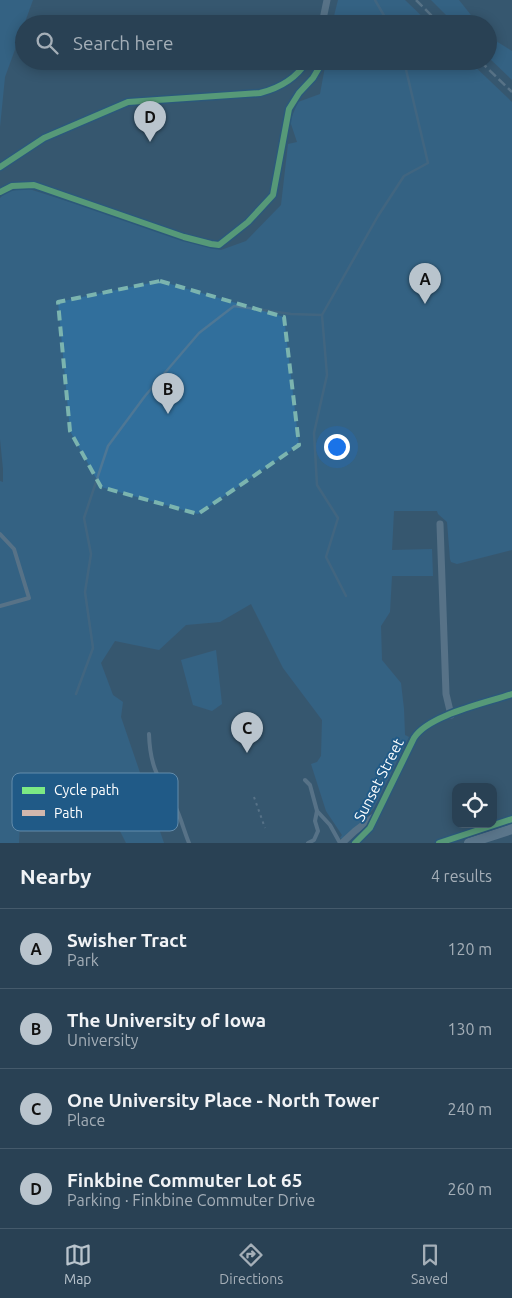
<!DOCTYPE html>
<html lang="en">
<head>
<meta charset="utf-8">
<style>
  :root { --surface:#294154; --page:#31485a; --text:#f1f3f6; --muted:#a5afb8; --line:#455a6b; --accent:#b9c4cd }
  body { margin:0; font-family:Ubuntu,sans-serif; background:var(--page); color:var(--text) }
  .controls { position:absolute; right:15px; bottom:15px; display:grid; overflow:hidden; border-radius:10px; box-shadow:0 2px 12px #0003 }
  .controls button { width:45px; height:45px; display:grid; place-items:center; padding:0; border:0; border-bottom:1px solid var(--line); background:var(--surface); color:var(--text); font:25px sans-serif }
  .you { position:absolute; left:336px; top:446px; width:18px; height:18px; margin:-12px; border:4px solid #fff; border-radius:50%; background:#1a73e8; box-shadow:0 0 0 8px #1a73e833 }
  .badge { display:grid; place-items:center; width:32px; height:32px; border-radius:50%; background:var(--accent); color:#111; font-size:16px; font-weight:700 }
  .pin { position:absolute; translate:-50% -41px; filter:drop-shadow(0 1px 2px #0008) }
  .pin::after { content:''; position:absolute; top:26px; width:18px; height:15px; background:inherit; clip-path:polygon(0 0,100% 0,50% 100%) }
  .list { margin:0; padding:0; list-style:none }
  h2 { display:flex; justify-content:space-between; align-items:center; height:65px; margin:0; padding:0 20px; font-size:21px }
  h2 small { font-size:16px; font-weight:400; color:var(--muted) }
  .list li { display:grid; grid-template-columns:32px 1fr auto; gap:15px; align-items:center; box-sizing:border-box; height:80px; padding:0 20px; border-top:1px solid var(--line) }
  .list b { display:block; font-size:19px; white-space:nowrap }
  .list p { margin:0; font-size:16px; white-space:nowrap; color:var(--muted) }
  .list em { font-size:16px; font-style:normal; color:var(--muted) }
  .icon { flex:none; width:28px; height:28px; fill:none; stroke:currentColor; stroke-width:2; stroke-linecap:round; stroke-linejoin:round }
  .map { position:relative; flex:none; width:512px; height:843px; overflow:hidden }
  .search { position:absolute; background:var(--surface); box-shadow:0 2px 12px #0003; left:15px; right:15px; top:15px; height:55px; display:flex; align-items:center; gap:12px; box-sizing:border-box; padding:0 18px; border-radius:28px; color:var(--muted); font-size:19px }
  .sheet { height:385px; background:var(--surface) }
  nav { display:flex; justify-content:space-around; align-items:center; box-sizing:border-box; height:70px; border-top:1px solid var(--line); background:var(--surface); font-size:14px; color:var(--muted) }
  nav a { display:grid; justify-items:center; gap:2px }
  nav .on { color:var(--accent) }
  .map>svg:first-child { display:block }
</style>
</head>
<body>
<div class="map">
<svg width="512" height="843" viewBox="0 0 512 843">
  <rect width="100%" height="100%" fill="#375770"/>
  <g fill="#316f9c">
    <path d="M 0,0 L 33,0 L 5,77 L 0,127 Z"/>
    <path d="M 338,0 L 405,0 L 430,24 L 332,24 Z"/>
    <path d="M 431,0 L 459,0 L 478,24 L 455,24 Z"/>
    <path d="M 488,36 L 512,51 L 512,80 L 488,57 Z"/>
    <path d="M 326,61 L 469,61 L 512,102 L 512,550 L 457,564 L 451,562 L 450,559 L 447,522 L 438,514 L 437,511 L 394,511 L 392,550 L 432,549 L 433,576 L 392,576 L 390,612 L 381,626 L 382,660 L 401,683 L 404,709 L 405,735 L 409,737 L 374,808 L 363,821 L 342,839 L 340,838 L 342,835 L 326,811 L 311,764 L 317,762 L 321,756 L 322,720 L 283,668 L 251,604 L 220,622 L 186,625 L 159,650 L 115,641 L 101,663 L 113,695 L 123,702 L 121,717 L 164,843 L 126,843 L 109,809 L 58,809 L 20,822 L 19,843 L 0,843 L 0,481 L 3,482 L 3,469 L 0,439 L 0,198 L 6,192 L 26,188 L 221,250 L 246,241 L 281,205 L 288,144 L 297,142 L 290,121 L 298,102 L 320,94 Z"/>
    <path d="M 216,650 L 222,704 L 212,711 L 193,705 L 181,660 Z"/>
  </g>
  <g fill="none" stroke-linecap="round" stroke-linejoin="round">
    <g stroke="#4e7795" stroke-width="2.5">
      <path d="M 375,0 L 389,24"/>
      <path d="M 322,315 L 327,375 L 314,433 L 317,485 L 338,518 L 326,557 L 346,596"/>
      <path d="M 76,694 L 93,648 L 85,592 L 91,554 L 84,518 L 108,446 L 145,396 L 199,333 L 234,306 L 291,314 L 322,315 L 378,216 L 404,176 L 428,163 L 404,61"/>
    </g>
    <path stroke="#7e93a5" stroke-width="2" stroke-dasharray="2.5 4" stroke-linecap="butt" d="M 254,797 L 265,828"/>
    <g stroke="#7e93a5" stroke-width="4">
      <path d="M 0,534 L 14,549 L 29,598 L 0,606"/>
      <path d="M 149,734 C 150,768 159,779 175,806 C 181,818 184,831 189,843"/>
      <path d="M 305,780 L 310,785 L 317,811 L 330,825 L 340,843"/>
      <path d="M 308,843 L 314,840 L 318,831 L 315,821 L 317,811"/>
    </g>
    <g stroke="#7e93a5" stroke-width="7">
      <path d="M 322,24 L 327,0"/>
      <path d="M 0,167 L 44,138 L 128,102 L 260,93 C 280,88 296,79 307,61"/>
      <path d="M 440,524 L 446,694 L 451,715"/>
      <path d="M 342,843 L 355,831 L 375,816"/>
      <path d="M 355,843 L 370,828 L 414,738 C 428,715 486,703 512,694"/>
    </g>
    <path stroke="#8599aa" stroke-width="10" d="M 469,843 L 512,829"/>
    <g stroke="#7e93a3" stroke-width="2.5" stroke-dasharray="9 4" stroke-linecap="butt">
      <path d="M 416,0 L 440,24"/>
      <path d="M 480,61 L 512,92"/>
    </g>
    <path stroke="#d1b7ad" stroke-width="5" stroke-dasharray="10 5" stroke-linecap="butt" d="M 284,24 L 290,22 L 290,24"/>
    <defs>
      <g id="cycleway">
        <path d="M 0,167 L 44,138 L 128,102 L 260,93 C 280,88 296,79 307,61"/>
        <path d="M 0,192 L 12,186 L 34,185 L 184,237 L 211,244 L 219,245 L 248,222 L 273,195 L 289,109 L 299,93 L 313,78 L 323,61"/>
        <path d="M 355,843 L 370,828 L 414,738 C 428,715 486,703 512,694"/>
        <path d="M 439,843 L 512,819"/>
      </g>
    </defs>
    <use href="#cycleway" stroke="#205a87" stroke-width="9"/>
    <use href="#cycleway" stroke="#7ce984" stroke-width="6"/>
  </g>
  <path d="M0 0H512V843H0ZM 160,281 L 284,317 L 299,445 L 198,514 L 101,487 L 70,431 L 58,302 Z" fill="#375770" fill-opacity=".55" fill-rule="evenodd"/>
  <path fill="none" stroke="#7bb4af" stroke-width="4" stroke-dasharray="10 6" stroke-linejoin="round" d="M 160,281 L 284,317 L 299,445 L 198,514 L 101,487 L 70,431 L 58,302 Z"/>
  <g text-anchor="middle" stroke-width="4" stroke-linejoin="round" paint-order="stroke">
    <g font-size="15" fill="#fff" stroke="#205a87">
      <text transform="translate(379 780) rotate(-63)" y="5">Sunset Street</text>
    </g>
  </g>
  <rect x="12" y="773" width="166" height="58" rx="8" fill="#205a87" stroke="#638cab" stroke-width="1"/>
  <rect x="22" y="787" width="23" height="7" fill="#7ce984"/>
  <rect x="22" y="810" width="23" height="6" fill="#d1b7ad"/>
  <g font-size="14" fill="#fff">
    <text x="54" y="795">Cycle path</text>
    <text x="54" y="818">Path</text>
  </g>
</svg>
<div class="controls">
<button><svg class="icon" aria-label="locate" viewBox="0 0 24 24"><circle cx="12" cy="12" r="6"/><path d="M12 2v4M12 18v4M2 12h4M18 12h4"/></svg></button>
</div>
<div class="you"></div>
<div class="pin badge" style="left:425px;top:304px">A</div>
<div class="pin badge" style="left:168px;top:414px">B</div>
<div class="pin badge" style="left:247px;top:753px">C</div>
<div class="pin badge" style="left:150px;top:142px">D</div>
<div class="search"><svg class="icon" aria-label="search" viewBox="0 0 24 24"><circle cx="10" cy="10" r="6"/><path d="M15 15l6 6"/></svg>Search here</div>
</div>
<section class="sheet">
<h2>Nearby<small>4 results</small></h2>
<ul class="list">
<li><span class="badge">A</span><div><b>Swisher Tract</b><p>Park</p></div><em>120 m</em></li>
<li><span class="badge">B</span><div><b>The University of Iowa</b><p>University</p></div><em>130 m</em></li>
<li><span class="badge">C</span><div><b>One University Place - North Tower</b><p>Place</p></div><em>240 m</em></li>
<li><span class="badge">D</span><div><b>Finkbine Commuter Lot 65</b><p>Parking · Finkbine Commuter Drive</p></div><em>260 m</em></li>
</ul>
</section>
<nav>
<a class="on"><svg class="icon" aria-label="map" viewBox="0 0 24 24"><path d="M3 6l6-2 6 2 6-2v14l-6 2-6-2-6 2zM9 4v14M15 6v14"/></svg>Map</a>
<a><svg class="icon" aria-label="directions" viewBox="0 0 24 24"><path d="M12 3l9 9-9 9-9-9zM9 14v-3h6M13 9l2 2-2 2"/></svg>Directions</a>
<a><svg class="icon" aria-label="saved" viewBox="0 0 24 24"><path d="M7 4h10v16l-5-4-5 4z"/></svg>Saved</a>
</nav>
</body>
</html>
